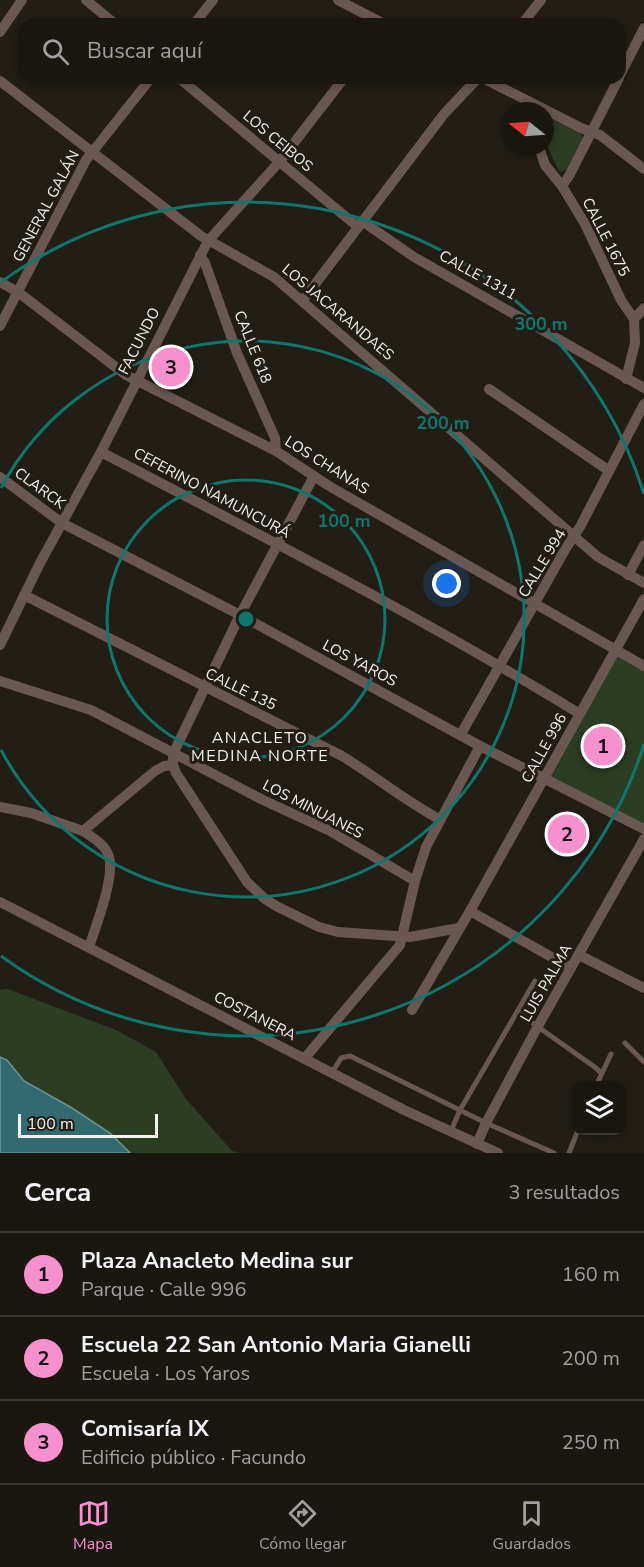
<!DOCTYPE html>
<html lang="es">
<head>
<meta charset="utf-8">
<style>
  :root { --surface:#1a1610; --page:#231f19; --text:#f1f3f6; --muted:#9f9f9f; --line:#383530; --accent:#f690cf }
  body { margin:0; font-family:"Nunito Sans",sans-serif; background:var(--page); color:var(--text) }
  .controls { position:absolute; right:18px; bottom:18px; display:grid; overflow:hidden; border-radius:12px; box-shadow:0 3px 9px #0003 }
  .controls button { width:54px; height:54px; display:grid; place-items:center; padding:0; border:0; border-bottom:2px solid var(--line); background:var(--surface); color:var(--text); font:30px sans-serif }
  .compass { position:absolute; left:500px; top:102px; width:54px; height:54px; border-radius:50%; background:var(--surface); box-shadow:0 3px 9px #0003; rotate:287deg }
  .scale { position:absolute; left:18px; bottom:15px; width:140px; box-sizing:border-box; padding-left:6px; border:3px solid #f4f1ec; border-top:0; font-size:16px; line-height:21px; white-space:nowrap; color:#f4f1ec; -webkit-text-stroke:4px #221e16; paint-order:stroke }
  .you { position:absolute; left:447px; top:584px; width:21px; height:21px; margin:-15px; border:4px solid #fff; border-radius:50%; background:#1a73e8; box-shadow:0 0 0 9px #1a73e833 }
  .badge { display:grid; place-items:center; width:39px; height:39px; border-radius:50%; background:var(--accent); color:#111; font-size:20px; font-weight:700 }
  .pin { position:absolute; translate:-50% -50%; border:3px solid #fff; box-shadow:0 2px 6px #0006 }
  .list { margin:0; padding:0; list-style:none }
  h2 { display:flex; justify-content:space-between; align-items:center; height:78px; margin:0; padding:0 24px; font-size:26px }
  h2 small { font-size:20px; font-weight:400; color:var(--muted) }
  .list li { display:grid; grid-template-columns:39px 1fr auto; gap:18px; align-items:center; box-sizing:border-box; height:84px; padding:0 24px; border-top:2px solid var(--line) }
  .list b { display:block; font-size:22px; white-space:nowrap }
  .list p { margin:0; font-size:20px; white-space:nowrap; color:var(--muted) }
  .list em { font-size:20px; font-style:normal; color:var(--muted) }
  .icon { flex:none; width:33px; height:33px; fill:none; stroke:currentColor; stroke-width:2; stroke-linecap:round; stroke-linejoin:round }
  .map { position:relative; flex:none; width:644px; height:1153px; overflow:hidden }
  .search { position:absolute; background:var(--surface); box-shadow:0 3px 9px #0003; left:18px; right:18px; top:18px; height:66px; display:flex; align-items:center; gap:15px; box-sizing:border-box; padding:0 21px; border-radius:18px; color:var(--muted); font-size:22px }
  .sheet { height:330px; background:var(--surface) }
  nav { display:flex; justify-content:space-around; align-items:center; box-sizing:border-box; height:84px; border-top:2px solid var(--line); background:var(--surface); font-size:16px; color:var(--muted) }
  nav a { display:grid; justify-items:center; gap:3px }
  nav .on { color:var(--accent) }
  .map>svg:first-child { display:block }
</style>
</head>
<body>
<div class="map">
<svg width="644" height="1153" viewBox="0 0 644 1153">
  <rect width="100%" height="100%" fill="#221e16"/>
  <g fill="#2c3e22">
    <path d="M 545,116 L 581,134 L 583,138 L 566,170 L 560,172 C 548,151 545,141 545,116 Z"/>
    <path d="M 616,650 L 644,666 L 644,829 L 544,779 Z"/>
    <path d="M 8,989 L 116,1030 L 156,1052 L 186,1099 L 232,1151 L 240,1153 L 0,1153 L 0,990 Z"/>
  </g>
  <path fill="#316b71" stroke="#6c9396" stroke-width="1.5" d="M 0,1057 L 7,1060 L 24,1081 L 72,1108 L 110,1133 L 130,1153 L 0,1153 Z"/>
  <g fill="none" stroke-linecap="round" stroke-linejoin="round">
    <g stroke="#6b5752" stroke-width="5">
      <path d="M 517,1012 L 596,1068 L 601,1073"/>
      <path d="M 625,1043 L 644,1062"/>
      <path d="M 332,1073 L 341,1058 L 350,1056 L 486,1123 L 554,1153"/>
      <path d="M 596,1086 L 611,1054"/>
      <path d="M 451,1131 L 460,1110 L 535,981"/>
      <path d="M 569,1153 L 578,1130"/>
    </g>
    <g stroke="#6b5752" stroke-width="10">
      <path d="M 86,0 L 115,24"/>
      <path d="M 338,0 L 384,24"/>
      <path d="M 194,24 L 213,0"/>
      <path d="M 522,24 L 541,0"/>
      <path d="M 0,32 L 22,0"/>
      <path d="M 620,75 L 644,28"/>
      <path d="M 179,78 L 358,227"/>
      <path d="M 483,78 L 581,128 L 600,135 L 644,169"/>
      <path d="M 0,81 L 201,236 L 274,277 L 598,557 L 644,583"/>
      <path d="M 539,147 L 545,165 L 562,186 L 585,224 L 621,300 L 634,319 L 635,343 L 626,379"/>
      <path d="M 562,186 L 569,176 L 619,78"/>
      <path d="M 362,221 L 414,257 L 644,388"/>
      <path d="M 200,255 L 205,263 L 237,353 L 275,438 L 276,451"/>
      <path d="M 0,282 L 18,292 L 126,375 L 276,451 L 329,486 L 644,666"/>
      <path d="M 303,300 L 444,114 L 478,78"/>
      <path d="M 634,319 L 644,308"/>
      <path d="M 0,326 L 86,160 L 151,78"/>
      <path d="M 489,389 L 608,470"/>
      <path d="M 101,452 C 262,536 425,619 580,714"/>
      <path d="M 314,476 L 240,615 L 173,754 L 173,765 L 176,773 L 247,882 L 265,899 L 278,907 L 319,927 L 338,932 L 410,937 L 459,928"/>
      <path d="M 0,477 L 62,523 L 240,615 L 480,746 L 644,829"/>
      <path d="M 628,575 L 644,545"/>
      <path d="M 24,595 L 342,756 C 375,776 405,801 439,819"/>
      <path d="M 0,645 L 40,563 L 101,452 L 208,241 L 280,161 L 344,78"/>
      <path d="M 0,681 L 91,710 L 263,800 L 330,831 L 415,881"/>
      <path d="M 461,734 L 566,548 L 580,527 L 644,404"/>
      <path d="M 0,807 L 31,813 L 83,831 L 155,771 L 164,766 L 173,765"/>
      <path d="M 83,831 C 92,837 106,845 109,857 C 115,877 96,926 89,947"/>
      <path d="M 0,902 L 404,1110 L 498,1153"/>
      <path d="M 470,911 L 571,968"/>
      <path d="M 579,955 L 644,988"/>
      <path d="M 412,1010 L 470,911 L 644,599"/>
      <path d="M 304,1059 L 400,945 L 415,881 L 426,847 L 480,746"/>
      <path d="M 477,1144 L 486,1123 L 538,1026 L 644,839"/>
    </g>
  </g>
  <g fill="none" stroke="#0f766e" stroke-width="3">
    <circle cx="246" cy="619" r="139"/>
    <path d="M1 488A278 278 0 1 1 1 750"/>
    <path d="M644 744A417 417 0 0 1 1 956M1 282A417 417 0 0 1 644 494"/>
  </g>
  <g text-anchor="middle" stroke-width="6" stroke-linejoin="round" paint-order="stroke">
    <g font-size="15" fill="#f4f1ec" stroke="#221e16">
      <text transform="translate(278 141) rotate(40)" y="5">LOS CEIBOS</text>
      <text transform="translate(46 206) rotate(-62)" y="5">GENERAL GALÁN</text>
      <text transform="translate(606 237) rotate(63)" y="5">CALLE 1675</text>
      <text transform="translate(478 275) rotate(29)" y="5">CALLE 1311</text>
      <text transform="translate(338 312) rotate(40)" y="5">LOS JACARANDAES</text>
      <text transform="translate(139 341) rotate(-63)" y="5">FACUNDO</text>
      <text transform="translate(253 347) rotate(68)" y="5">CALLE 618</text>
      <text transform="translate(327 465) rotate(32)" y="5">LOS CHANAS</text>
      <text transform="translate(40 488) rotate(36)" y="5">CLARCK</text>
      <text transform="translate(212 493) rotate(28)" y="5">CEFERINO NAMUNCURÁ</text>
      <text transform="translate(542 563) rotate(-59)" y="5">CALLE 994</text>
      <text transform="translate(360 663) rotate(28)" y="5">LOS YAROS</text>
      <text transform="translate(241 689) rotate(26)" y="5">CALLE 135</text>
      <text transform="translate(544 748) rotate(-61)" y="5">CALLE 996</text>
      <text transform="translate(313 809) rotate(27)" y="5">LOS MINUANES</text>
      <text transform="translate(546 983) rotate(-60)" y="5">LUIS PALMA</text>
      <text transform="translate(255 1016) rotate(27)" y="5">COSTANERA</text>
    </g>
    <g font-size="16" letter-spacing="1.5" fill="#f4f1ec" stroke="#221e16">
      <text x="260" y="743">ANACLETO<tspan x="260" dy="18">MEDINA NORTE</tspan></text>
    </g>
  </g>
  <circle cx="246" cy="619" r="9" fill="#0f766e" stroke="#221e16" stroke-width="3"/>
  <g font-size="18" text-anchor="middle" font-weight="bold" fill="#0f766e" stroke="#221e16" stroke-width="6" stroke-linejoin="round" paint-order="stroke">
    <text x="541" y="330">300 m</text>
    <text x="443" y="429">200 m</text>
    <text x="344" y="527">100 m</text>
  </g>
</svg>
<div class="controls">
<button><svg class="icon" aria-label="layers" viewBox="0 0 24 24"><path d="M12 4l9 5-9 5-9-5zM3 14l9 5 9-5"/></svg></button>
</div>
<svg class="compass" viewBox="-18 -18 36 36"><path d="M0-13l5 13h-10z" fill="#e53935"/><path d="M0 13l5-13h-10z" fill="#9f9f9f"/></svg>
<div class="scale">100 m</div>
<div class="you"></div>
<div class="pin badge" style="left:603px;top:746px">1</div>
<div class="pin badge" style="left:567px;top:834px">2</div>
<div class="pin badge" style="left:171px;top:367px">3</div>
<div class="search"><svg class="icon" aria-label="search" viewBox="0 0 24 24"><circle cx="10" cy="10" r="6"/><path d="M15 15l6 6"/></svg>Buscar aquí</div>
</div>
<section class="sheet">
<h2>Cerca<small>3 resultados</small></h2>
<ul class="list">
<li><span class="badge">1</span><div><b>Plaza Anacleto Medina sur</b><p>Parque · Calle 996</p></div><em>160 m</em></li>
<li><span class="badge">2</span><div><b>Escuela 22 San Antonio Maria Gianelli</b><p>Escuela · Los Yaros</p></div><em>200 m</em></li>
<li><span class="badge">3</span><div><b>Comisaría IX</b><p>Edificio público · Facundo</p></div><em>250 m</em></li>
</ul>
</section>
<nav>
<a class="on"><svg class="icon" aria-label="map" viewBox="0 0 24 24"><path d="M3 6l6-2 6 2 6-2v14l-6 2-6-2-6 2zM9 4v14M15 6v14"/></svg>Mapa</a>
<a><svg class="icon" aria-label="directions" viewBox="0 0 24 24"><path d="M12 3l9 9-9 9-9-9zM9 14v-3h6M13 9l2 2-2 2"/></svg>Cómo llegar</a>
<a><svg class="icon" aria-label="saved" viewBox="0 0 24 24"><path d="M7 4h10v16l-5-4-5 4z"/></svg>Guardados</a>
</nav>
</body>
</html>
